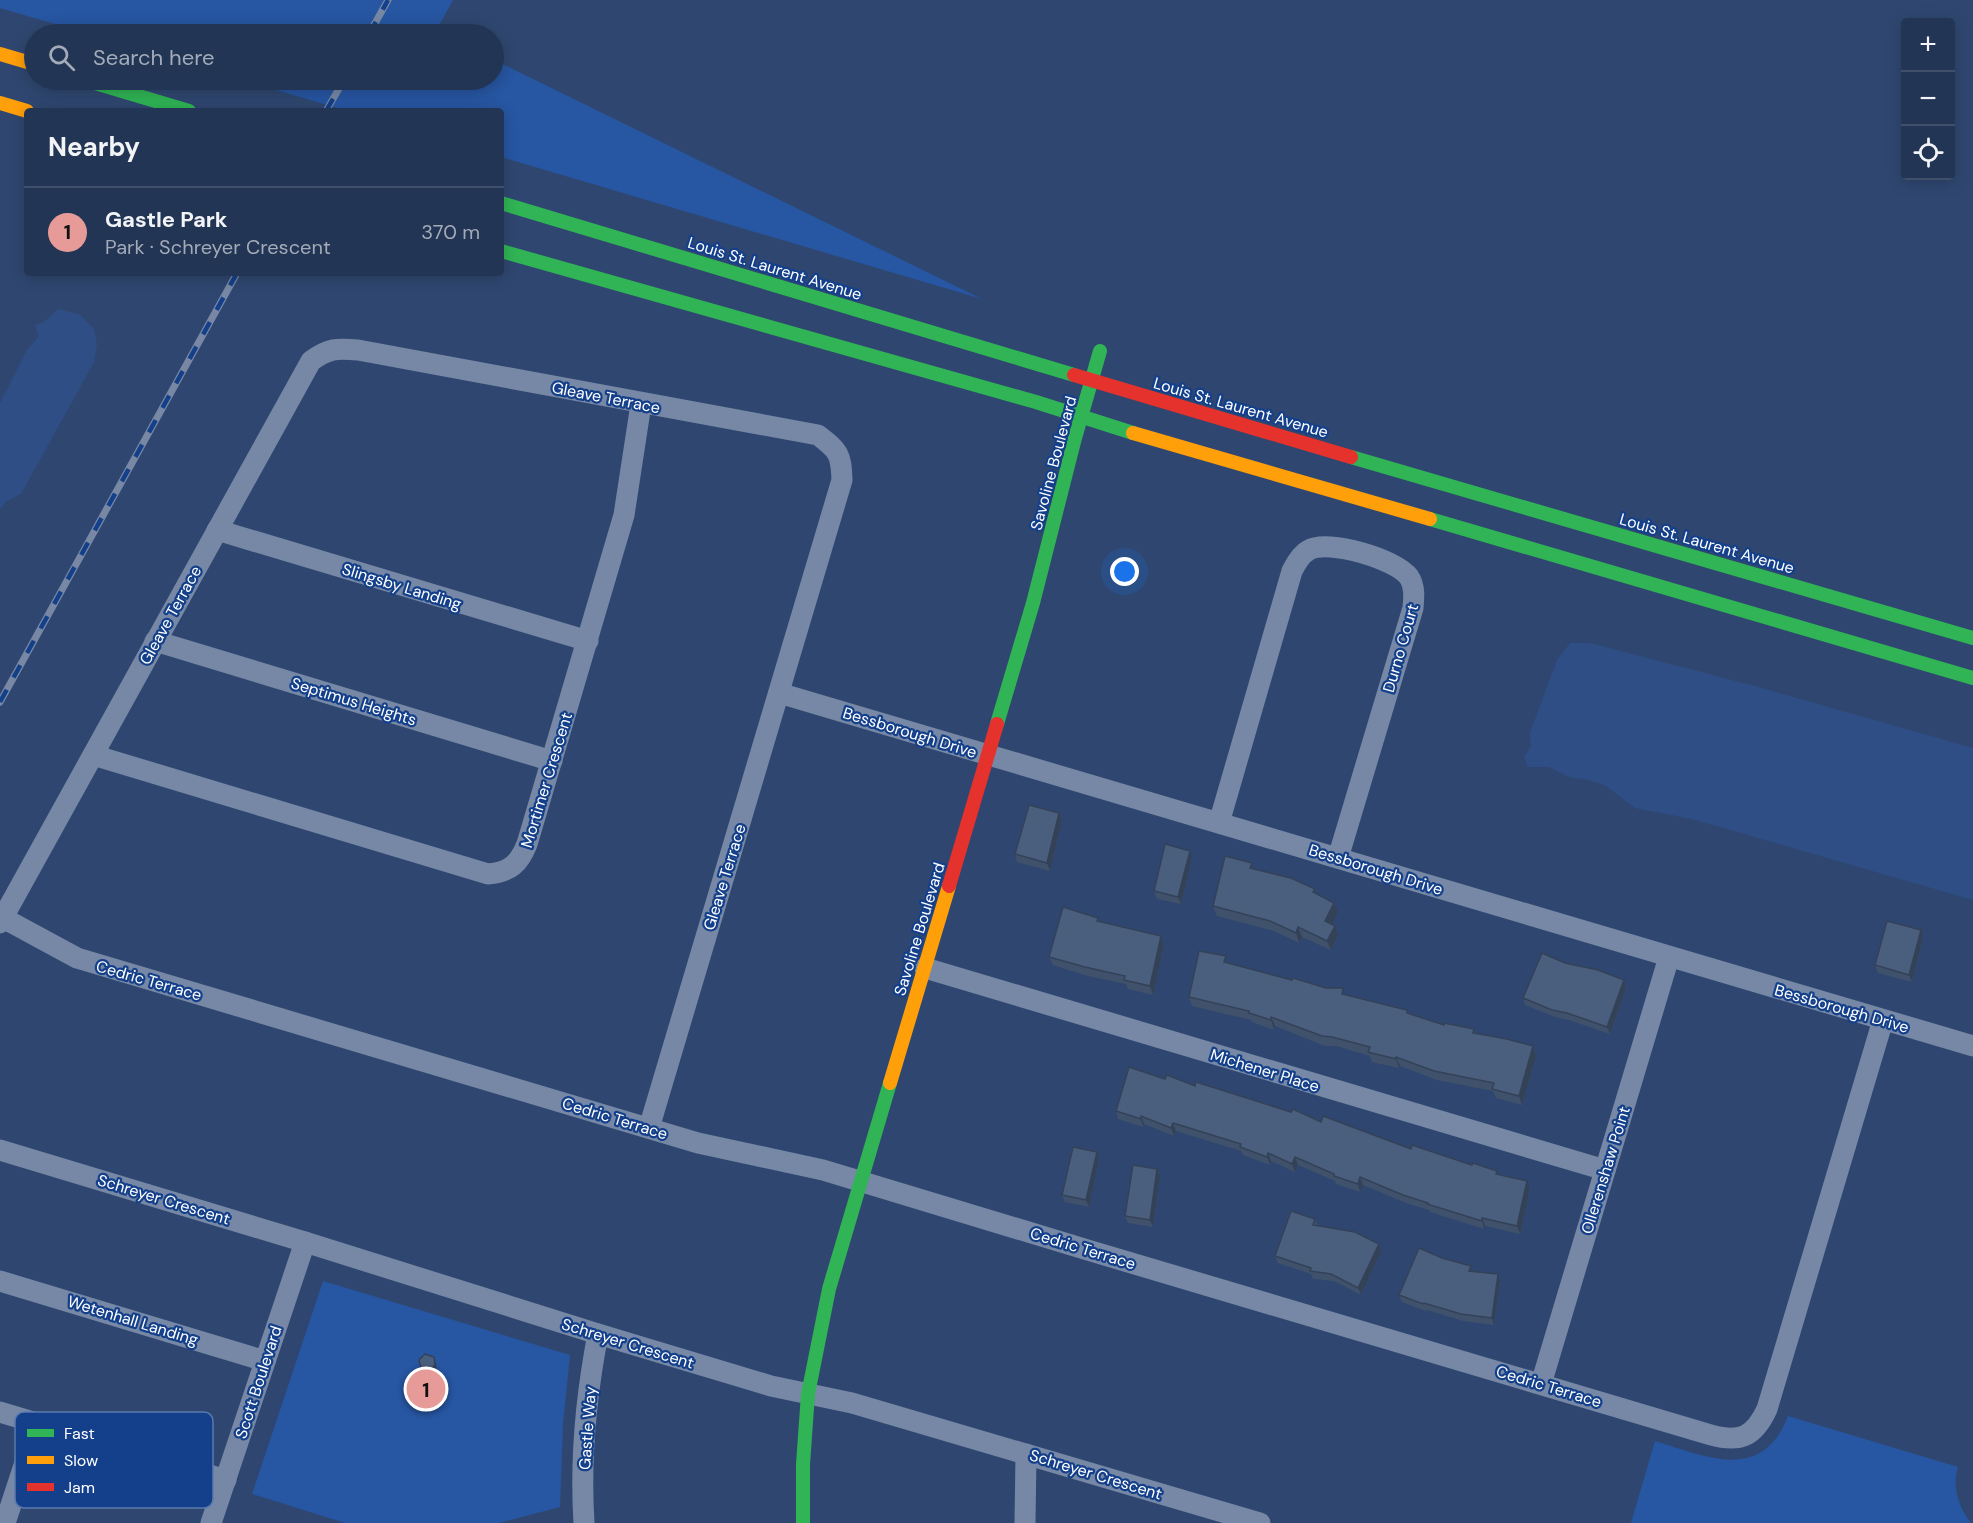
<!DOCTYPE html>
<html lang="en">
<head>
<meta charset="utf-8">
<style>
  :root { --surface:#233554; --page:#2b3d5a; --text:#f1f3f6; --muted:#a3abb8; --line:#40506b; --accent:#e69b98 }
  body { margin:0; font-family:"DM Sans",sans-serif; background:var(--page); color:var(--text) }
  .controls { position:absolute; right:18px; top:18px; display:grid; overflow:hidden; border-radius:6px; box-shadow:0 3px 15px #0003 }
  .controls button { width:54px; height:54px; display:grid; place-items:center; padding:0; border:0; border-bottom:2px solid var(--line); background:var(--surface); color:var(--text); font:30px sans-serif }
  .you { position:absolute; left:1125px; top:572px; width:21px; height:21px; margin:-15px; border:4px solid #fff; border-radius:50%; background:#1a73e8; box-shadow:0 0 0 9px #1a73e833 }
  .badge { display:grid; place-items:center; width:39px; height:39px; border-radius:50%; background:var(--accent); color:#111; font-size:20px; font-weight:700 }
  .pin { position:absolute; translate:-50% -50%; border:3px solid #fff; box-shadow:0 2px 6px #0006 }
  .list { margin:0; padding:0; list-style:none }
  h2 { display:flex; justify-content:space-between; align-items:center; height:78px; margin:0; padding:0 24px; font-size:26px }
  h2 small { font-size:20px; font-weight:400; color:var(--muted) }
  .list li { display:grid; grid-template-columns:39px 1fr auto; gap:18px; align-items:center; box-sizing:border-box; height:90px; padding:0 24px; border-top:2px solid var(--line) }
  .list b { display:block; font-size:22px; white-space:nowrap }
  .list p { margin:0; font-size:20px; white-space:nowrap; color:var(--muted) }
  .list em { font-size:20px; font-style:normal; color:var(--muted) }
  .icon { flex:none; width:33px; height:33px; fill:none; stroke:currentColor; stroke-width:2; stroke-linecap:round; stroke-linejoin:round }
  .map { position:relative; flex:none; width:1973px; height:1523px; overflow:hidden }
  .search { position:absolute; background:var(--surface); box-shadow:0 3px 15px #0003; left:24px; top:24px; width:480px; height:66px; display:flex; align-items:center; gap:15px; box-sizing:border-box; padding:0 21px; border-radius:33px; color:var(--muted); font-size:22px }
  .panel { position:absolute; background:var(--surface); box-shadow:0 3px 15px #0003; left:24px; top:108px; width:480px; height:168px; border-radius:6px }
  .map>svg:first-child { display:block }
</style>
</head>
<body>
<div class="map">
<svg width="1973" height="1523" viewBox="0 0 1973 1523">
  <rect width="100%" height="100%" fill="#2f4770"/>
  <g fill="#2756a2">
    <path d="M 0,0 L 453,0 L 436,31 L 442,34 L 90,34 L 0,8 Z"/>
    <path d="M 494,60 L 982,299 L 501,157 L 501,111 L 348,111 L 242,80 L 494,80 Z"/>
    <path d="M 323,1281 L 570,1355 L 563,1424 L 560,1507 L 499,1523 L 345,1523 L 252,1494 Z"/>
    <path d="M 1788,1416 L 1958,1467 C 1952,1486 1958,1507 1971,1523 L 1631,1523 L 1655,1441 C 1705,1456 1762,1484 1788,1416 Z"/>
  </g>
  <g fill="#2e4e85">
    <path d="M 58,309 L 79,314 L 94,329 L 97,345 L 94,362 L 21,494 L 7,501 L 0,509 L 0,403 L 27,350 L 39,336 L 35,325 L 44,322 Z"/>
    <path d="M 1570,643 L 1590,643 L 1751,685 L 1973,748 L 1973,900 L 1692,819 L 1635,808 L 1606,786 L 1590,780 L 1569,777 L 1549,767 L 1528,767 L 1524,757 L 1531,746 L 1530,733 L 1557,660 Z"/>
  </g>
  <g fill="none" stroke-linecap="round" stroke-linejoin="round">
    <g stroke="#7688a5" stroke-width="21">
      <path d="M 217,530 L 588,641"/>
      <path d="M 155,641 L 552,761"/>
      <path d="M 779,693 L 1973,1046"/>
      <path d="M 93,755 L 488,874 C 510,872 519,864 527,844 L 624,515 L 641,404"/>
      <path d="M 1219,823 L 1292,571 C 1296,563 1301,554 1309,550 C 1328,539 1396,559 1409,577 C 1415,586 1414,597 1413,608 L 1338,858"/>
      <path d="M 3,918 L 77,958 L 698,1143 L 823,1170 L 1091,1251 L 1711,1435 C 1740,1443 1754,1437 1767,1409 L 1883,1020"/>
      <path d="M 0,923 L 311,361 C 329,348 337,348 358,350 L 818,435 C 839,451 841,454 842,480 L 649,1128"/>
      <path d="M 925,968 L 1605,1170"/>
      <path d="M 0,1150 L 305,1242 L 598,1334 L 771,1386 L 852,1403 L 1260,1523"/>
      <path d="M 0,1281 L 265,1361"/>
      <path d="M 1541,1384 L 1669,957"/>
      <path d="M 0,1412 L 226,1480"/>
      <path d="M 5,1523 L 38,1423"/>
      <path d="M 211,1523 L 305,1242"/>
      <path d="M 584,1523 C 580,1460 586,1396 598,1334"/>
      <path d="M 1025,1523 L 1026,1454"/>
    </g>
    <g stroke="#30b455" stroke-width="14">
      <path d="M 85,80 L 189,111"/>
      <path d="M 501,203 L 1074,375"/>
      <path d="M 501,251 L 1036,402 L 1133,433"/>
      <path d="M 1351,457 L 1973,638"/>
      <path d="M 1430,519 L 1973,678"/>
      <path d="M 997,724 L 1033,603 L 1075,438 L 1100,351"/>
      <path d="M 803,1523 L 803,1464 L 808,1394 L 829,1289 L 890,1083"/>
    </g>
    <g stroke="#ff9f0a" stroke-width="14">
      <path d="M 0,54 L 34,64"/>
      <path d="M 0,103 L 27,111"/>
      <path d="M 1133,433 L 1430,519"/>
      <path d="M 890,1083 L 949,886"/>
    </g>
    <g stroke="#e5322d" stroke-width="14">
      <path d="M 1074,375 L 1351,457"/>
      <path d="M 949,886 L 997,724"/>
    </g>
    <defs>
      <g id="rail">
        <path d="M 369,34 L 388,0"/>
        <path d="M 326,111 L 344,80"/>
        <path d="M 0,702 L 237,273"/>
      </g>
    </defs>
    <use href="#rail" stroke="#7888a4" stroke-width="7"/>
    <use href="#rail" stroke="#14408b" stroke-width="4.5" stroke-dasharray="14" stroke-linecap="butt"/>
  </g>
  <g fill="#40516c">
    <path d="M 1062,820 L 1050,871 L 1017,862 L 1015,854 Z"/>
    <path d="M 1192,858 L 1181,904 L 1157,899 L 1154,891 Z"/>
    <path d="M 1254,869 L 1317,894 L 1334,903 L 1338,912 L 1332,924 L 1335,926 L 1338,935 L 1331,950 L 1302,937 L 1299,943 L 1274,931 L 1217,916 L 1213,906 Z"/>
    <path d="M 1098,918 L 1099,921 L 1164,945 L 1153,995 L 1128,989 L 1126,984 L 1088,976 L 1053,965 L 1049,957 Z"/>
    <path d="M 1923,938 L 1912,982 L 1878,973 L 1875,965 Z"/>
    <path d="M 1228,964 L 1345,995 L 1407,1010 L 1408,1013 L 1444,1025 L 1474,1029 L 1476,1034 L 1533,1046 L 1536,1056 L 1522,1105 L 1496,1098 L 1493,1091 L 1437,1080 L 1400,1066 L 1399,1068 L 1372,1062 L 1370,1056 L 1336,1046 L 1325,1046 L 1275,1026 L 1274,1030 L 1252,1022 L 1251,1020 L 1192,1006 L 1189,997 Z"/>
    <path d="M 1626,988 L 1610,1034 L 1569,1020 L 1555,1017 L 1525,1005 L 1523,998 Z"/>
    <path d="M 1165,1079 L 1195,1086 L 1498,1174 L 1530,1189 L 1520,1234 L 1485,1226 L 1484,1229 L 1430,1212 L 1429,1210 L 1406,1203 L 1363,1185 L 1360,1192 L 1336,1184 L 1335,1181 L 1298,1165 L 1295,1172 L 1271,1161 L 1270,1165 L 1243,1155 L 1241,1151 L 1176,1131 L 1174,1136 L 1144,1124 L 1143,1127 L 1118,1119 L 1116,1111 Z"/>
    <path d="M 1097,1152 L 1099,1159 L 1089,1207 L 1065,1202 L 1062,1195 Z"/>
    <path d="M 1157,1169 L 1160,1176 L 1153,1227 L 1128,1223 L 1125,1216 Z"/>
    <path d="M 1315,1219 L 1318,1226 L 1379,1244 L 1381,1251 L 1361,1295 L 1334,1281 L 1313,1279 L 1311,1274 L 1278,1263 L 1275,1256 Z"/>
    <path d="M 1473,1272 L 1500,1281 L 1494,1325 L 1463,1321 L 1427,1310 L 1426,1311 L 1402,1302 L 1399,1295 Z"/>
    <path d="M 435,1360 L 437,1369 L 431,1375 L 422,1372 L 421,1368 Z"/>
  </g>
  <g fill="#344258">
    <path d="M 1059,813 L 1062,820 L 1050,871 L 1047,863 Z"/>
    <path d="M 1190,851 L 1192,858 L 1181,904 L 1178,897 Z"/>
    <path d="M 1334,903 L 1338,912 L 1329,931 L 1325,921 Z"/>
    <path d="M 1335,926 L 1338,935 L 1331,950 L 1327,941 Z"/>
    <path d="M 1298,927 L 1302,937 L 1299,943 L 1296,933 Z"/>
    <path d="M 1921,930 L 1923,938 L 1912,982 L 1909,975 Z"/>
    <path d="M 1161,936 L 1164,945 L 1153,995 L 1150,986 Z"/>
    <path d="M 1624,980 L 1626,988 L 1610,1034 L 1607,1027 Z"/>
    <path d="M 1271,1017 L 1275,1026 L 1274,1030 L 1271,1020 Z"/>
    <path d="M 1533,1046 L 1536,1056 L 1522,1105 L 1519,1096 Z"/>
    <path d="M 1396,1057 L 1400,1066 L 1399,1068 L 1396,1059 Z"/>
    <path d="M 1141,1116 L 1144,1124 L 1143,1127 L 1141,1119 Z"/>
    <path d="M 1173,1123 L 1176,1131 L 1174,1136 L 1171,1128 Z"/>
    <path d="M 1097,1152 L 1099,1159 L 1089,1207 L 1086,1200 Z"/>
    <path d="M 1268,1153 L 1271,1161 L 1270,1165 L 1267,1157 Z"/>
    <path d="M 1295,1157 L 1298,1165 L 1295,1172 L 1292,1164 Z"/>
    <path d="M 1157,1169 L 1160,1176 L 1153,1227 L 1150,1220 Z"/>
    <path d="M 1360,1177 L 1363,1185 L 1360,1192 L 1358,1184 Z"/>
    <path d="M 1527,1181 L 1530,1189 L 1520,1234 L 1517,1226 Z"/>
    <path d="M 1482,1218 L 1485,1226 L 1484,1229 L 1482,1221 Z"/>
    <path d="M 1379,1244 L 1381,1251 L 1361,1295 L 1358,1288 Z"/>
    <path d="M 1498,1274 L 1500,1281 L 1494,1325 L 1492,1318 Z"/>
    <path d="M 434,1357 L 437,1369 L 431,1375 L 429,1371 Z"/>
  </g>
  <g fill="#4a5e7e" stroke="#344258" stroke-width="1.5">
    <path d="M 1029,805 L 1059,813 L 1047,863 L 1015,854 Z"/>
    <path d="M 1165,844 L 1190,851 L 1178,897 L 1154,891 Z"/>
    <path d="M 1225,856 L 1252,863 L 1250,868 L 1291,878 L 1315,889 L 1313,892 L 1334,903 L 1325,921 L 1335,926 L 1327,941 L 1298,927 L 1296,933 L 1270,921 L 1213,906 Z"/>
    <path d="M 1063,907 L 1098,918 L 1097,921 L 1161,936 L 1150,986 L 1124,980 L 1125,976 L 1085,967 L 1049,957 Z"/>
    <path d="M 1887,921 L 1921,930 L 1909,975 L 1875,965 Z"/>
    <path d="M 1199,951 L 1226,956 L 1224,962 L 1292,980 L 1293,978 L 1326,988 L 1343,988 L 1342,994 L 1407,1010 L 1407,1013 L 1444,1025 L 1444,1023 L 1474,1029 L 1473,1033 L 1507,1039 L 1533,1046 L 1519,1096 L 1492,1089 L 1494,1083 L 1434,1071 L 1396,1057 L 1396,1059 L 1368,1052 L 1370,1047 L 1332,1037 L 1322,1036 L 1271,1017 L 1271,1020 L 1249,1013 L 1249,1011 L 1189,997 Z"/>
    <path d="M 1542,953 L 1565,963 L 1598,970 L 1624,980 L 1607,1027 L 1567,1013 L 1552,1010 L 1523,998 Z"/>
    <path d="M 1129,1067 L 1165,1079 L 1167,1075 L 1195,1086 L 1196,1082 L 1291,1112 L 1293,1109 L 1321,1122 L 1323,1116 L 1411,1149 L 1412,1145 L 1472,1165 L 1473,1163 L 1497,1171 L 1496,1174 L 1527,1181 L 1517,1226 L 1482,1218 L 1482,1221 L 1427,1204 L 1428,1203 L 1403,1195 L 1360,1177 L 1358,1184 L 1334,1176 L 1334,1174 L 1295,1157 L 1292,1164 L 1268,1153 L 1267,1157 L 1240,1147 L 1241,1144 L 1173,1123 L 1171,1128 L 1141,1116 L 1141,1119 L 1116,1111 Z"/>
    <path d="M 1073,1147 L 1097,1152 L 1086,1200 L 1062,1195 Z"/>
    <path d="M 1133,1165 L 1157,1169 L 1150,1220 L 1125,1216 Z"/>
    <path d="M 1291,1211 L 1315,1219 L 1313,1225 L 1355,1232 L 1379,1244 L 1358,1288 L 1331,1274 L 1310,1271 L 1311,1268 L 1275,1256 Z"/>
    <path d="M 1419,1248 L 1442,1258 L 1471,1266 L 1469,1271 L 1498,1274 L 1492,1318 L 1461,1314 L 1424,1303 L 1423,1304 L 1399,1295 Z"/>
    <path d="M 425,1354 L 434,1357 L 435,1365 L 429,1371 L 421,1368 L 419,1360 Z"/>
  </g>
  <g text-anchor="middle" stroke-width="4.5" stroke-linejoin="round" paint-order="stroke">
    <g font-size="16" fill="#fff" stroke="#14408b">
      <text transform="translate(775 268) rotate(17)" y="6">Louis St. Laurent Avenue</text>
      <text transform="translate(606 397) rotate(11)" y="6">Gleave Terrace</text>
      <text transform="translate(1241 407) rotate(16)" y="6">Louis St. Laurent Avenue</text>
      <text transform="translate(1053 463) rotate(-75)" y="6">Savoline Boulevard</text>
      <text transform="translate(1707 543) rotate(16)" y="6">Louis St. Laurent Avenue</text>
      <text transform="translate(402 586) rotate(17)" y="6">Slingsby Landing</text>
      <text transform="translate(170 615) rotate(-61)" y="6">Gleave Terrace</text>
      <text transform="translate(1400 648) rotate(-74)" y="6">Durno Court</text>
      <text transform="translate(354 701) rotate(17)" y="6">Septimus Heights</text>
      <text transform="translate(910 732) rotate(17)" y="6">Bessborough Drive</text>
      <text transform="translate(546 780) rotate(-73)" y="6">Mortimer Crescent</text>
      <text transform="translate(1376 869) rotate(17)" y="6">Bessborough Drive</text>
      <text transform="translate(724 877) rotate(-73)" y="6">Gleave Terrace</text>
      <text transform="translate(919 929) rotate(-73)" y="6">Savoline Boulevard</text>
      <text transform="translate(149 980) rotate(16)" y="6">Cedric Terrace</text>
      <text transform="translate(1842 1008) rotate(16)" y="6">Bessborough Drive</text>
      <text transform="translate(1265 1070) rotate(17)" y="6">Michener Place</text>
      <text transform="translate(615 1118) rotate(17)" y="6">Cedric Terrace</text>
      <text transform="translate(1605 1170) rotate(-73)" y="6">Ollerenshaw Point</text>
      <text transform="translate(164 1199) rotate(17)" y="6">Schreyer Crescent</text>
      <text transform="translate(1083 1248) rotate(17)" y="6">Cedric Terrace</text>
      <text transform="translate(133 1320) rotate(17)" y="6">Wetenhall Landing</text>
      <text transform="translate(628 1343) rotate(17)" y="6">Schreyer Crescent</text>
      <text transform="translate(258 1382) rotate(-72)" y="6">Scott Boulevard</text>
      <text transform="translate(1549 1386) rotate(17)" y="6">Cedric Terrace</text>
      <text transform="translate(587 1428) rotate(-86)" y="6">Gastle Way</text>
      <text transform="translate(1096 1474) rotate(17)" y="6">Schreyer Crescent</text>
    </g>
  </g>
  <rect x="15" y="1412" width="198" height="96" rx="9" fill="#14408b" stroke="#5a79ae" stroke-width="1.5"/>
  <rect x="27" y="1429" width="27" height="8" fill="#30b455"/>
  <rect x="27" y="1456" width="27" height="8" fill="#ff9f0a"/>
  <rect x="27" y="1483" width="27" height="8" fill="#e5322d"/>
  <g font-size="16" fill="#fff">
    <text x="64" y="1439">Fast</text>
    <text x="64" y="1466">Slow</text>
    <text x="64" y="1493">Jam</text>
  </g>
</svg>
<div class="controls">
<button>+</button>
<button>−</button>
<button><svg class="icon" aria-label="locate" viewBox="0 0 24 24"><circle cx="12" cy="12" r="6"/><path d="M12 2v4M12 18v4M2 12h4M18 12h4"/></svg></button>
</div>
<div class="you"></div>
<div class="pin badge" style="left:426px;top:1389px">1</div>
<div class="search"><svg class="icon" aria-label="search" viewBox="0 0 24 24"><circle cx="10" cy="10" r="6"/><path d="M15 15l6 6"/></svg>Search here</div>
<section class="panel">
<h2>Nearby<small></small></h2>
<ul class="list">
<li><span class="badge">1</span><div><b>Gastle Park</b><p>Park · Schreyer Crescent</p></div><em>370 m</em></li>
</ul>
</section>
</div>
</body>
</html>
